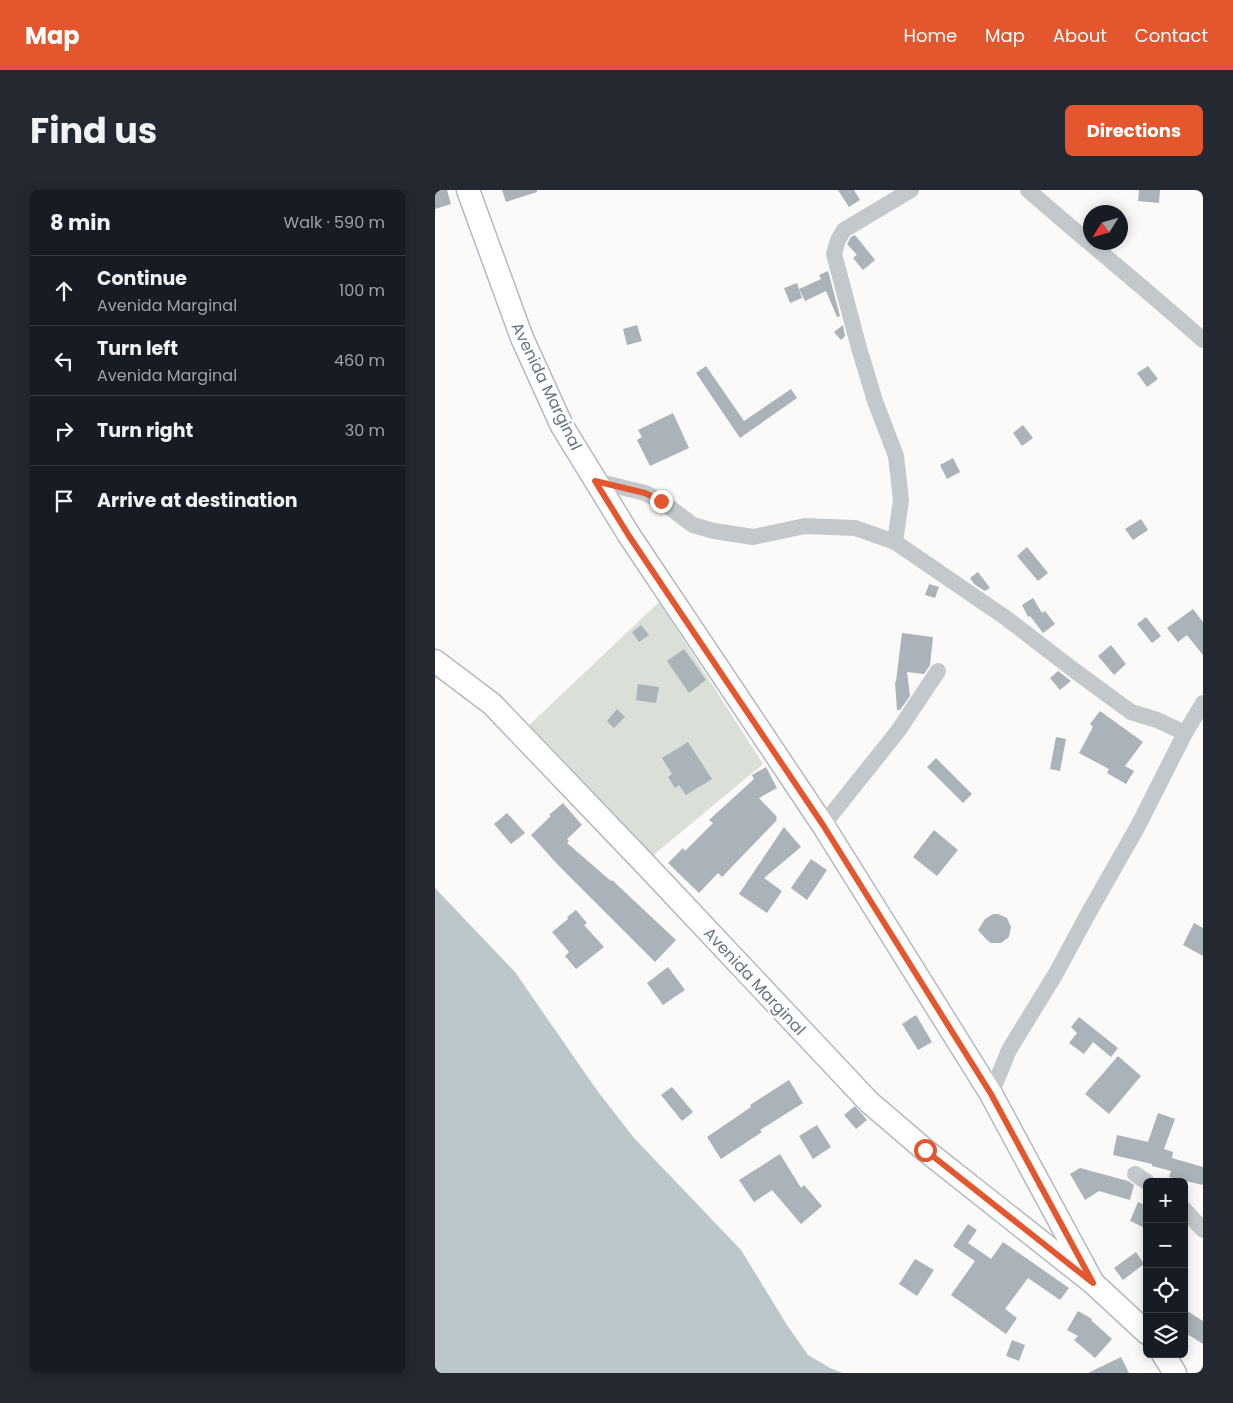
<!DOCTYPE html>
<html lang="en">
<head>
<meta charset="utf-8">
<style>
  :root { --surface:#171b24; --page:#242831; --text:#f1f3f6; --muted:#9ea1a6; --line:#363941; --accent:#e4572e }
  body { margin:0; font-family:Poppins,sans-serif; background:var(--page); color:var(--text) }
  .controls { position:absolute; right:15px; bottom:15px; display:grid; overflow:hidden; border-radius:8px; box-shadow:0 2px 12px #0003 }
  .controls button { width:45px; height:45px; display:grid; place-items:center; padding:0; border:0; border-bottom:1px solid var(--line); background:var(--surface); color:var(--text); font:25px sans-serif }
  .compass { position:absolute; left:648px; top:15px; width:45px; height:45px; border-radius:50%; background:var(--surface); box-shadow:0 2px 12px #0003; rotate:233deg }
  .stop { position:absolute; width:15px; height:15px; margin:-11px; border:4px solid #e4572e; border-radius:50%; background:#fff }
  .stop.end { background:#e4572e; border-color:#fff; box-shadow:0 1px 5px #0008 }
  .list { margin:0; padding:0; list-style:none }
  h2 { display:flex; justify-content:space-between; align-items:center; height:65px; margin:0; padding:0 20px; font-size:21px }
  h2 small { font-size:16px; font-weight:400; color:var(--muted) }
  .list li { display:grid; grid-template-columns:32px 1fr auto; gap:15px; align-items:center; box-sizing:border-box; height:70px; padding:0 20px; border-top:1px solid var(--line) }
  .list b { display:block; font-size:19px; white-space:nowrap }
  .list p { margin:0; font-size:16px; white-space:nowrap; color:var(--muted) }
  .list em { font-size:16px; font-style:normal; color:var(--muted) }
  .icon { flex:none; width:28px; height:28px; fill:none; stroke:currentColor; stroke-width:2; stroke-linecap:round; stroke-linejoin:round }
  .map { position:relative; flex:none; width:768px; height:1183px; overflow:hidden; border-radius:8px }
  header { display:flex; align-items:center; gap:30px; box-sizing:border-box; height:70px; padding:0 25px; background:var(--accent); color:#fff }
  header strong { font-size:24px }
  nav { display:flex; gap:28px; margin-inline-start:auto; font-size:18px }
  .intro { display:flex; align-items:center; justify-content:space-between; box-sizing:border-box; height:120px; padding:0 30px }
  h1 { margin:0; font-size:35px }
  .button { padding:12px 22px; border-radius:8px; background:var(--accent); color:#fff; font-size:18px; font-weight:700 }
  main { display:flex; gap:30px; padding:0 30px }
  aside { flex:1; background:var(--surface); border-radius:8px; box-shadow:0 2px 12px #0003 }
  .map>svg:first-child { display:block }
</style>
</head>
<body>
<header>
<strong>Map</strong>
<nav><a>Home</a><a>Map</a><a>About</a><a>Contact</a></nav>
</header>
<div class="intro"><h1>Find us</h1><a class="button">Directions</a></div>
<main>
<aside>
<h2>8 min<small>Walk · 590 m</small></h2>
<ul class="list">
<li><svg class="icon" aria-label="ahead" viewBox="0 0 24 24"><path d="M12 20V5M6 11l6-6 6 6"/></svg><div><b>Continue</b><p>Avenida Marginal</p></div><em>100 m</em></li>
<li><svg class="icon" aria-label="left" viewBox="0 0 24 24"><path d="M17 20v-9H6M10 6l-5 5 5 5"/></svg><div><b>Turn left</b><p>Avenida Marginal</p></div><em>460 m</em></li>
<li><svg class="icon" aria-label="right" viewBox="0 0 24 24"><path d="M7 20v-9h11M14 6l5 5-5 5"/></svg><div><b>Turn right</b></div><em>30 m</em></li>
<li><svg class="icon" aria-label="arrive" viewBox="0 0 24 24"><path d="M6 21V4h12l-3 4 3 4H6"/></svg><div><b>Arrive at destination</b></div></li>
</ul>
</aside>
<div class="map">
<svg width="768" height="1183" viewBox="0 0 768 1183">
  <rect width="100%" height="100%" fill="#fafaf8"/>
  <path fill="#dadfd7" d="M 224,412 L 328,574 L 216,667 L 89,540 Z"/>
  <path fill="#bbc7cb" d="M 0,698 L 80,782 L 161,899 L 199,948 L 243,994 L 306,1060 L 352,1135 L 373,1165 L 395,1178 L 408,1183 L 0,1183 Z"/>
  <g fill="#aab3b9">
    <path d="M 0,0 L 12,0 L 16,14 L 0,19 Z"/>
    <path d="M 67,0 L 102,0 L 102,2 L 71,12 Z"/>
    <path d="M 403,0 L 419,0 L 425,10 L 414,17 Z"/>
    <path d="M 704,0 L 725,0 L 724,13 L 703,11 Z"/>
    <path d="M 420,45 L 440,70 L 428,80 L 418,68 L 422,65 L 412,54 L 416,47 Z"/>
    <path d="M 393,81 L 405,126 L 402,127 L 391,101 L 370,111 L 364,99 L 386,89 L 384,85 Z"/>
    <path d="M 362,93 L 367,108 L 355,113 L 349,98 Z"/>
    <path d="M 202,135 L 207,151 L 192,155 L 188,139 Z"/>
    <path d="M 408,135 L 410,146 L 406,150 L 399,142 Z"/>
    <path d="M 271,176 L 309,231 L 356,199 L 362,208 L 305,248 L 261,183 Z"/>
    <path d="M 713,176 L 723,189 L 712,197 L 702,183 Z"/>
    <path d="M 238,223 L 254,258 L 215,276 L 202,250 L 207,247 L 203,240 Z"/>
    <path d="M 588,235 L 598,248 L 587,256 L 578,243 Z"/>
    <path d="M 518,268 L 525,282 L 512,289 L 505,275 Z"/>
    <path d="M 706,329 L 713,340 L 698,350 L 690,339 Z"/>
    <path d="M 592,357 L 613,383 L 603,391 L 582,366 Z"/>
    <path d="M 543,382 L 555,398 L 550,401 L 539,394 L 535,388 Z"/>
    <path d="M 494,394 L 504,397 L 500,408 L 490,405 Z"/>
    <path d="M 598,408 L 607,423 L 610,421 L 620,434 L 608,443 L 595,426 L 593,427 L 587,415 Z"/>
    <path d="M 758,419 L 768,432 L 768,465 L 752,445 L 743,452 L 732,438 Z"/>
    <path d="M 711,427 L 726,446 L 717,453 L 702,434 Z"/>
    <path d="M 206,435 L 214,445 L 204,452 L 197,442 Z"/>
    <path d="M 467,443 L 498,447 L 495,475 L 489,484 L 472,482 L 475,506 L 465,520 L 462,520 L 460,492 L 461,491 Z"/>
    <path d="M 676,455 L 691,474 L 679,485 L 663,466 Z"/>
    <path d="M 249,459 L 271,490 L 254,503 L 232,471 Z"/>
    <path d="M 623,481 L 636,491 L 625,500 L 615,488 Z"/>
    <path d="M 203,494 L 224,497 L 221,513 L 201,510 Z"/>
    <path d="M 182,519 L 190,527 L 179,538 L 172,531 Z"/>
    <path d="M 665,521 L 708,552 L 690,576 L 699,581 L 691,594 L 672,583 L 674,579 L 644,563 L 658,537 L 655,534 Z"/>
    <path d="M 621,547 L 631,549 L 625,581 L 615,579 Z"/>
    <path d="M 253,552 L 277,589 L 251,605 L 244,595 L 240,598 L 233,587 L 237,584 L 227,568 Z"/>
    <path d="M 501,568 L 537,604 L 528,613 L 492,577 Z"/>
    <path d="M 331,577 L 342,598 L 324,608 L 342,627 L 341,628 L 342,630 L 287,687 L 283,683 L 264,703 L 233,673 L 248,658 L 250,661 L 278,633 L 274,630 L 319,589 L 317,585 Z"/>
    <path d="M 128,613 L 147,635 L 132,649 L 134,651 L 132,653 L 176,691 L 177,690 L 241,750 L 220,772 L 124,676 L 96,645 L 116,626 L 114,625 Z"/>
    <path d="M 72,623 L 90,643 L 76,654 L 59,634 Z"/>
    <path d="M 349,637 L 366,657 L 329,688 L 347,701 L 332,723 L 304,704 Z"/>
    <path d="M 499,640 L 523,660 L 502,686 L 478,667 Z"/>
    <path d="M 376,669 L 392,680 L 372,710 L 356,698 Z"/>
    <path d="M 141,720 L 152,733 L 149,735 L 169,757 L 141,779 L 130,766 L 134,762 L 117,742 L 133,729 L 132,727 Z"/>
    <path d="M 558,724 L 563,724 L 572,728 L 576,737 L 574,747 L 566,753 L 556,753 L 552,750 L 543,740 L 550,729 Z"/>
    <path d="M 759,733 L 768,738 L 768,766 L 748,755 Z"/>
    <path d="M 233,777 L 250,800 L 228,815 L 212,793 Z"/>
    <path d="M 481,825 L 497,852 L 483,860 L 467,834 Z"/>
    <path d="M 644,827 L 683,858 L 676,867 L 658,852 L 649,864 L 634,853 L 642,843 L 636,837 Z"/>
    <path d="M 683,866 L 706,886 L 674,924 L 650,904 Z"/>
    <path d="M 354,890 L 368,913 L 325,940 L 327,942 L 286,969 L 272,947 L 316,917 L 315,915 Z"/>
    <path d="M 237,897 L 258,922 L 247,931 L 226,905 Z"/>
    <path d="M 420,916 L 432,930 L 421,939 L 409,925 Z"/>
    <path d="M 723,923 L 740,929 L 729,959 L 738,962 L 737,968 L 768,977 L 768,995 L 734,987 L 736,981 L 717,976 L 717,974 L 678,965 L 682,945 L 713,952 Z"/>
    <path d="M 382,935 L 396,957 L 378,969 L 364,946 Z"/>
    <path d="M 345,964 L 366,998 L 369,995 L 387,1016 L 366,1034 L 337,1000 L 319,1012 L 304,990 Z"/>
    <path d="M 645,978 L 693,991 L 699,995 L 695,1010 L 664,1001 L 650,1010 L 635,984 Z"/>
    <path d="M 703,1012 L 712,1016 L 712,1027 L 708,1037 L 695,1031 Z"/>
    <path d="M 533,1034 L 542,1040 L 533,1053 L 556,1069 L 568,1052 L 634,1098 L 625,1110 L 593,1088 L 570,1119 L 582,1128 L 571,1144 L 516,1105 L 540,1071 L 518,1056 Z"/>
    <path d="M 701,1062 L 709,1074 L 688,1090 L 679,1078 Z"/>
    <path d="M 480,1069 L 499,1080 L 482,1106 L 464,1094 Z"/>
    <path d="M 749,1119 L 768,1131 L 768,1154 L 749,1142 Z"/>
    <path d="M 643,1121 L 657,1129 L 656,1130 L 677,1149 L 660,1168 L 639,1150 L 643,1146 L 632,1140 Z"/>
    <path d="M 577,1150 L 590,1155 L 584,1171 L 571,1166 Z"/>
    <path d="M 686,1167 L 694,1183 L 653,1183 Z"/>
  </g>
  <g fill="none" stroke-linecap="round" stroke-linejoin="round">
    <defs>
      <g id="secondary">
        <path d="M 33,0 L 87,148 L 127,236 L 194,345 L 388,635 L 556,904 L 658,1093"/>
        <path d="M 0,471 L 57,514 L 212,676 L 434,912 L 490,960 L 658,1093 L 712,1143"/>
        <path d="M 728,1164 L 740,1183"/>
      </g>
    </defs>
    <use href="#secondary" stroke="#b3babf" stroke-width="25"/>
    <g stroke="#c3c8cc" stroke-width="16">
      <path d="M 593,0 C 651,51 711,99 768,150"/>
      <path d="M 161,291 L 210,303 L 226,311 L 258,335 L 279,341 L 318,347 L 370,336 L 420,338 L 460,352 L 571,428 L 640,481 L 696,522 L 722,530 L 750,543"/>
      <path d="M 460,352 L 466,310 L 461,266 L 440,211 L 424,158 L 399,64 L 403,50 L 409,40 L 476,0"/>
      <path d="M 388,635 L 463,541 L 503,481"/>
      <path d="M 556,904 L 574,860 L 620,785 L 653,724 L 703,636 L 750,543 L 768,513"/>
      <path d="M 700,984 L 712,992"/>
      <path d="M 749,1019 L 768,1040"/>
    </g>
    <use href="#secondary" stroke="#fff" stroke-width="22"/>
  </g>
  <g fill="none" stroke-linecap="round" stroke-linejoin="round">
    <path stroke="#e4572e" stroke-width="6" d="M 226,311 L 210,303 L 160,291 L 194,346 L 388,635 L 556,904 L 658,1093 L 490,960"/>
  </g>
  <g text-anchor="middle" stroke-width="5" stroke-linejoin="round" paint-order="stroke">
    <g font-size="16" fill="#657683" stroke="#fff">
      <text transform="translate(112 196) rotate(64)" y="6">Avenida Marginal</text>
      <text transform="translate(320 791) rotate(47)" y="6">Avenida Marginal</text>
    </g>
  </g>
</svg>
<div class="controls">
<button>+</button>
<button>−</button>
<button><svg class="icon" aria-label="locate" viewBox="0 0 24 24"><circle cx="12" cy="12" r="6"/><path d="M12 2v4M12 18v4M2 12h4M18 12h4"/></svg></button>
<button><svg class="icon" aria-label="layers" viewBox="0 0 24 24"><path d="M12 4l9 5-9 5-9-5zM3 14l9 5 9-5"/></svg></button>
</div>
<svg class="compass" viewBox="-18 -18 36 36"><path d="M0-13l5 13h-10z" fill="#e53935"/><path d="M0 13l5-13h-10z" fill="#9ea1a6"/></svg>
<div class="stop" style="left:490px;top:960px"></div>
<div class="stop end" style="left:226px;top:311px"></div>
</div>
</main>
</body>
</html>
